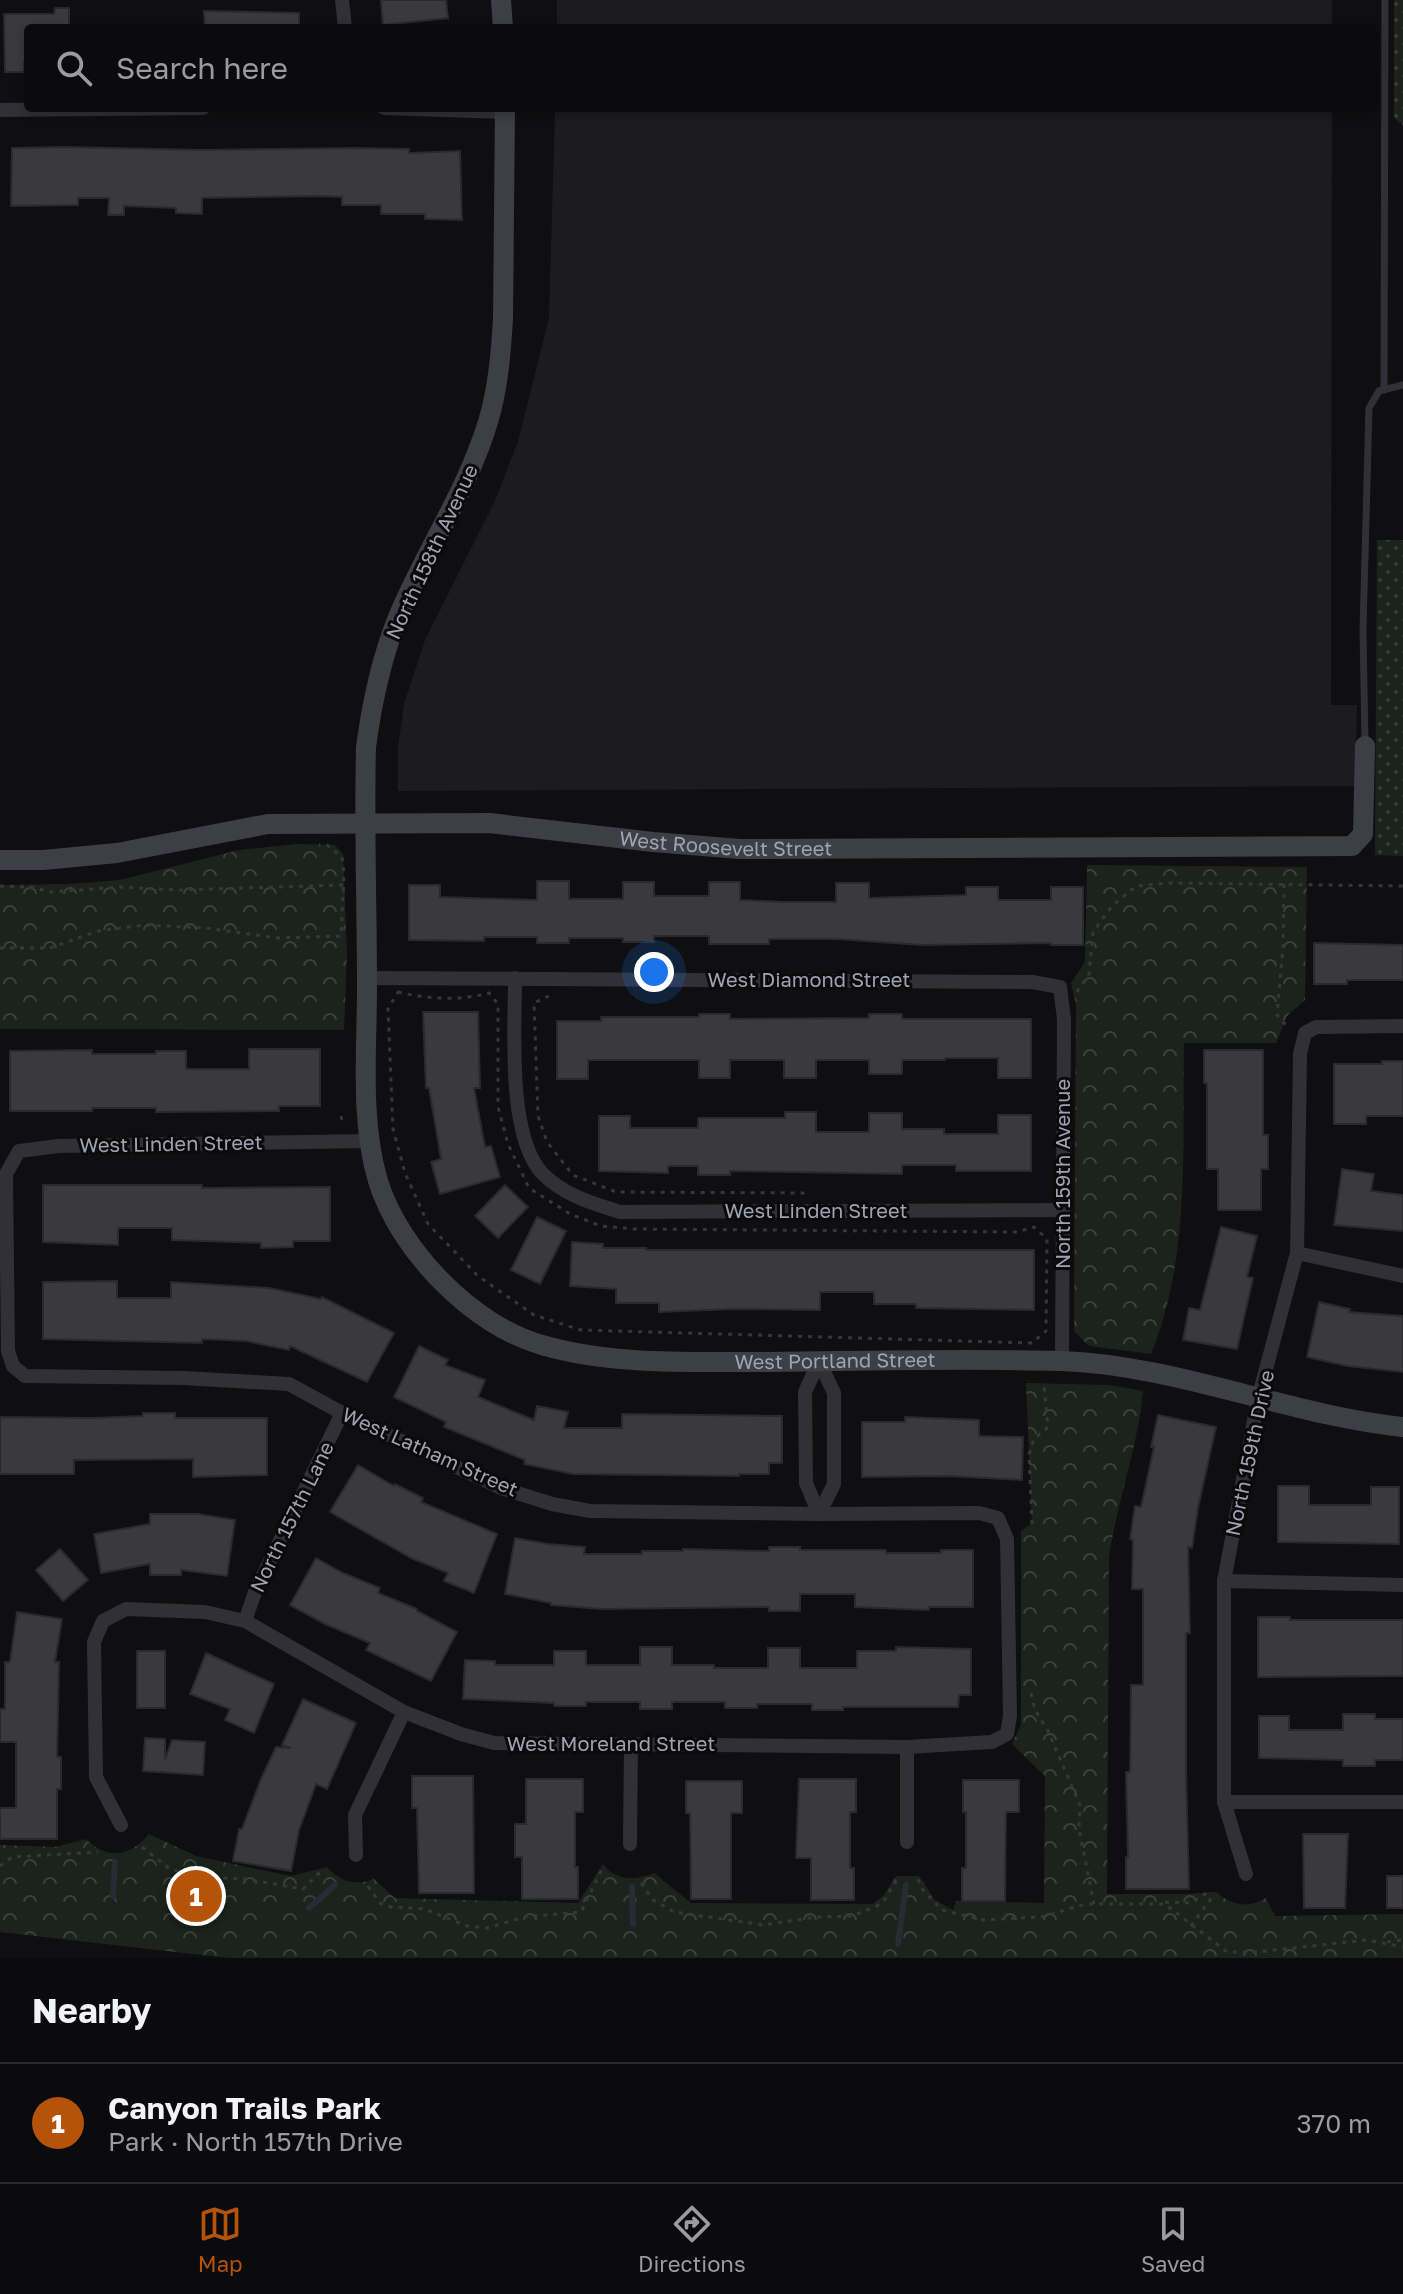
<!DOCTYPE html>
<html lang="en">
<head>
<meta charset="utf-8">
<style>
  :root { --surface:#0b0b0d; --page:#19191b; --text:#f1f3f6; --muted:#9a9b9d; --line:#2b2b2e; --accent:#b45309 }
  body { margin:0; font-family:"Golos Text",sans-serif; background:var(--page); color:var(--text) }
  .you { position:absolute; left:654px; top:972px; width:28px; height:28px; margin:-20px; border:6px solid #fff; border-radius:50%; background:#1a73e8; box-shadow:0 0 0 12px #1a73e833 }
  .badge { display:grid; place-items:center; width:52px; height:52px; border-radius:50%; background:var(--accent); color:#fff; font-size:26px; font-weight:700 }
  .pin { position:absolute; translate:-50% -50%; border:4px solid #fff; box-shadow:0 2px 8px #0006 }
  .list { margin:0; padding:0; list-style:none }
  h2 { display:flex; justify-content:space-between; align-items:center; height:104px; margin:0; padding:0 32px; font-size:34px }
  h2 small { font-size:26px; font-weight:400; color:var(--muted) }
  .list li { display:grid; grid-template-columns:52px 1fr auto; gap:24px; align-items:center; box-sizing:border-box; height:120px; padding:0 32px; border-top:2px solid var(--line) }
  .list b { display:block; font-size:30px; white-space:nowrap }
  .list p { margin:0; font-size:26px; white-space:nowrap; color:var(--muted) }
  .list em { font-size:26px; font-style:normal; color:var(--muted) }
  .icon { flex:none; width:44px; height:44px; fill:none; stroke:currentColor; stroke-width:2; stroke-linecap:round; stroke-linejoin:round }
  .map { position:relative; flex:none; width:1403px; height:1958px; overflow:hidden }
  .search { position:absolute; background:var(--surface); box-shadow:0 4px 12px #0003; left:24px; right:24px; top:24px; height:88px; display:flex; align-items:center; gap:20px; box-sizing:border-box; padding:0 28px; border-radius:8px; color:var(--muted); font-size:30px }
  .sheet { height:224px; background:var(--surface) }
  nav { display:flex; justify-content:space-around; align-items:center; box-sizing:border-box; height:112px; border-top:2px solid var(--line); background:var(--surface); font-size:22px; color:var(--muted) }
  nav a { display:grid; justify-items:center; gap:4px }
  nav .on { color:var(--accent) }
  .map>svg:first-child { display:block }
</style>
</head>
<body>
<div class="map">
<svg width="1403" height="1958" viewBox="0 0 1403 1958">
  <defs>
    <pattern id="grass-dots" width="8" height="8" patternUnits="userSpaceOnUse" patternTransform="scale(2)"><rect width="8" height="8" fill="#1c231d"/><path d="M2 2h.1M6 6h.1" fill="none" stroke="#3a403b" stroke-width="1.8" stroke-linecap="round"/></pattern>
    <pattern id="forest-crowns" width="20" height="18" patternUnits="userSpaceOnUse" patternTransform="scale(2)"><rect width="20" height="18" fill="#1c231d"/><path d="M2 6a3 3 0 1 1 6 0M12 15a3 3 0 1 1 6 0" fill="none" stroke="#3a403b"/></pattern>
  </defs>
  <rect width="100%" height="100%" fill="#0f0f11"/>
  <g fill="#1c1b1e">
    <rect x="557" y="0" width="775" height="28"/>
    <path d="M 555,108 L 1332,108 L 1331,705 L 1357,705 L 1355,786 L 398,791 L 398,748 L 404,704 L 425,640 L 495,501 L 518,441 L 549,318 Z"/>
  </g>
  <g fill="url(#grass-dots)">
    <path d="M 1394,0 L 1403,0 L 1403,126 L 1394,117 Z"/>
    <path d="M 1377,540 L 1403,540 L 1403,856 L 1375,855 Z"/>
  </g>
  <g fill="url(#forest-crowns)">
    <path d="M 297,844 L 335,845 L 343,854 L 347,955 L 344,1030 L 0,1029 L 0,885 L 69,884 L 120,880 L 239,850 Z"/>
    <path d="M 1087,865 L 1307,867 L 1305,1000 L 1287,1016 L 1276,1043 L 1184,1043 C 1182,1147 1191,1256 1151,1354 L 1089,1346 L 1074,1331 L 1076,1004 L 1071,983 L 1085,962 Z"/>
    <path d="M 1026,1383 L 1109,1385 L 1143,1391 C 1138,1448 1117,1501 1109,1557 L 1107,1894 L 1185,1894 L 1216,1892 C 1231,1905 1248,1909 1266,1898 L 1275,1916 L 1403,1914 L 1403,1958 L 228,1958 L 0,1932 L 0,1845 L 55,1847 L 86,1839 C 107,1861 131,1856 149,1834 L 196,1856 L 291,1876 L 327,1867 C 340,1882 356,1886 374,1879 L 395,1898 L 578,1903 L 603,1864 C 615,1881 636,1881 654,1873 L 691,1903 L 873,1904 L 884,1895 L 896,1876 L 919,1876 L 935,1900 L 953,1910 L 956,1901 L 1044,1903 L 1045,1776 L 1012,1744 L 1021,1725 L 1021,1531 L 1032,1523 Z"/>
  </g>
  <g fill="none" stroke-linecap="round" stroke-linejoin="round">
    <g stroke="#262b34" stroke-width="6">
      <path d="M 632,1887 L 633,1924"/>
      <path d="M 113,1896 L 115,1862"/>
      <path d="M 309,1908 L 335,1885"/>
      <path d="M 898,1944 L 906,1885"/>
    </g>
  </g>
  <g fill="#3a393e" stroke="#2a292d" stroke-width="2">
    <path d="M 381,0 L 446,0 L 448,18 L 383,25 Z"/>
    <path d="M 55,8 L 69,8 L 69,28 L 28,28 L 28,63 L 24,63 L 24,72 L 5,72 L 4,14 L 54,14 Z"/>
    <path d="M 204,11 L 299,13 L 299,28 L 205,28 Z"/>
    <path d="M 64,147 L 203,150 L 356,148 L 409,149 L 409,153 L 460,151 L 462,220 L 425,219 L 425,214 L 381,214 L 381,205 L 342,205 L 342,197 L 320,196 L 202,198 L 202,214 L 176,213 L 176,208 L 124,206 L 124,215 L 108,215 L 109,198 L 78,198 L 78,205 L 11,206 L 12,148 Z"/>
    <path d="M 537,881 L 569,881 L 569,899 L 623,899 L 623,882 L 654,882 L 654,896 L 709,896 L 709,882 L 740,882 L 740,900 L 783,902 L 836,902 L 836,883 L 869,883 L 869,898 L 966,895 L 966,887 L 998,887 L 998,900 L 1051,900 L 1051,887 L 1083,887 L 1083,945 L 1051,945 L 1051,943 L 922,945 L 836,939 L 769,939 L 769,944 L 709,944 L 709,936 L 654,936 L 654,942 L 623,942 L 623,938 L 569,938 L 569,943 L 537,943 L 537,937 L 484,937 L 484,941 L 409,940 L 409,885 L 440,885 L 440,897 L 537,900 Z"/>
    <path d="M 1314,943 L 1403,945 L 1403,980 L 1347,980 L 1347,984 L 1314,984 Z"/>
    <path d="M 423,1012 L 478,1012 L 480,1088 L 474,1088 L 485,1147 L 491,1146 L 500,1177 L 440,1194 L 431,1162 L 441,1159 L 429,1088 L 426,1088 Z"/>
    <path d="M 699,1014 L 730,1014 L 730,1019 L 869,1018 L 869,1014 L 902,1014 L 902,1019 L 1031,1019 L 1031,1078 L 998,1078 L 998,1058 L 945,1058 L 945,1060 L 902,1060 L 902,1074 L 869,1074 L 869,1060 L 816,1060 L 816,1078 L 784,1078 L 784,1060 L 730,1060 L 730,1078 L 699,1078 L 699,1060 L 588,1060 L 588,1079 L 557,1079 L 557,1021 L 601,1021 L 601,1017 L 699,1017 Z"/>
    <path d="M 249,1049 L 320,1049 L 320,1106 L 279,1106 L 279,1111 L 156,1112 L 156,1108 L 92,1108 L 92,1111 L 10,1111 L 10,1051 L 92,1050 L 92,1054 L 156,1054 L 156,1051 L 186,1051 L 186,1069 L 249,1069 Z"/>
    <path d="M 1204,1050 L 1263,1050 L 1263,1135 L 1268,1135 L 1268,1169 L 1261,1169 L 1261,1210 L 1218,1210 L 1218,1169 L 1207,1169 L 1207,1083 L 1204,1083 Z"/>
    <path d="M 1382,1061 L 1403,1061 L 1403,1116 L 1366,1116 L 1366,1124 L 1334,1124 L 1334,1064 L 1382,1064 Z"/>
    <path d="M 785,1112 L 816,1112 L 816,1132 L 869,1132 L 869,1113 L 902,1113 L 902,1129 L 944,1129 L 944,1134 L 998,1134 L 998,1115 L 1031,1115 L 1031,1171 L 956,1171 L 956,1165 L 902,1165 L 902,1174 L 730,1171 L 730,1175 L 698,1175 L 698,1166 L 668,1166 L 668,1173 L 599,1171 L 599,1116 L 630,1116 L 630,1128 L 698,1128 L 698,1118 L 785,1118 Z"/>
    <path d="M 1342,1169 L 1374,1174 L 1371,1191 L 1403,1195 L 1403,1231 L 1334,1225 Z"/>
    <path d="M 43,1185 L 202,1185 L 202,1188 L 330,1187 L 330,1241 L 293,1241 L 293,1247 L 261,1248 L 261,1243 L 172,1240 L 172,1228 L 118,1228 L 118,1245 L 43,1242 Z"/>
    <path d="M 505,1185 L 528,1207 L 498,1238 L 475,1216 Z"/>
    <path d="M 537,1217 L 566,1231 L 540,1284 L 511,1270 Z"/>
    <path d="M 1221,1227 L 1257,1236 L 1247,1277 L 1253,1278 L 1237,1349 L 1183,1340 L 1189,1308 L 1200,1310 Z"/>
    <path d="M 572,1242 L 603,1244 L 603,1248 L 646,1248 L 646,1250 L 1034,1250 L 1034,1310 L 916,1308 L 916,1304 L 874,1304 L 874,1292 L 820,1292 L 820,1310 L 733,1309 L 659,1312 L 659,1303 L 616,1303 L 616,1289 L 570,1286 Z"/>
    <path d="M 117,1281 L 117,1298 L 171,1298 L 171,1282 L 269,1288 L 321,1299 L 322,1297 L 394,1333 L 367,1382 L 290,1346 L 289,1350 L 246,1341 L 202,1339 L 202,1343 L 43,1339 L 43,1282 Z"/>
    <path d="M 1319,1302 L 1350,1309 L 1349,1312 L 1403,1316 L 1403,1372 L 1347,1366 L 1307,1357 Z"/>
    <path d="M 419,1346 L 448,1360 L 445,1365 L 485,1380 L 478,1397 L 534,1420 L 537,1406 L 568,1412 L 564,1428 L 622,1428 L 622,1414 L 782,1416 L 782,1463 L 769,1463 L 769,1474 L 739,1474 L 739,1476 L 573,1474 L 524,1464 L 525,1460 L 444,1427 L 446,1422 L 394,1397 Z"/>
    <path d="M 143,1413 L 175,1413 L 175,1418 L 267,1418 L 267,1475 L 193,1477 L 193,1459 L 74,1460 L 74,1474 L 0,1474 L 0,1417 L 92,1418 L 143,1416 Z"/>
    <path d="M 1158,1415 L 1216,1427 L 1198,1508 L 1192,1548 L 1188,1547 L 1190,1633 L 1186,1633 L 1186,1772 L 1189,1889 L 1126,1889 L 1126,1857 L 1128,1857 L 1126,1772 L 1130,1772 L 1131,1685 L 1143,1685 L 1143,1589 L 1132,1589 L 1133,1540 L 1130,1539 L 1135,1506 L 1141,1507 L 1154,1447 L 1151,1447 Z"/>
    <path d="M 905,1417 L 979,1420 L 979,1436 L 1023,1437 L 1022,1480 L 948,1476 L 862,1477 L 862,1422 L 905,1422 Z"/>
    <path d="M 358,1465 L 394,1486 L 395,1484 L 423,1498 L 421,1502 L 497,1534 L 474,1593 L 444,1581 L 448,1573 L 411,1558 L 330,1512 Z"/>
    <path d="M 1278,1486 L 1309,1486 L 1309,1505 L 1371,1505 L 1371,1487 L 1399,1487 L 1399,1544 L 1278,1542 Z"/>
    <path d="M 150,1514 L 198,1514 L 235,1520 L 227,1576 L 181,1570 L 181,1575 L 150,1575 L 150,1564 L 101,1573 L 94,1534 L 150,1524 Z"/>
    <path d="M 515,1538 L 548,1544 L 585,1547 L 584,1554 L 642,1554 L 642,1551 L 683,1551 L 683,1549 L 769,1551 L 769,1547 L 800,1547 L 800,1550 L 886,1550 L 886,1553 L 941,1553 L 941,1550 L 973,1550 L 973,1607 L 929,1607 L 929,1610 L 855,1607 L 855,1594 L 800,1594 L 800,1611 L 769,1611 L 769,1607 L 602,1609 L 551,1605 L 551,1603 L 505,1594 Z"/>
    <path d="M 60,1549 L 88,1580 L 63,1601 L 36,1570 Z"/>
    <path d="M 316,1558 L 343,1573 L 380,1588 L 378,1593 L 417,1609 L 417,1611 L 457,1632 L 431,1681 L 366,1650 L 370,1643 L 325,1624 L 290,1605 Z"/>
    <path d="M 17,1612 L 62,1619 L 55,1662 L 59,1662 L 57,1757 L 61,1757 L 61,1789 L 57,1789 L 57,1839 L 0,1839 L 0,1808 L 16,1808 L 16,1742 L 0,1742 L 0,1709 L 5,1709 L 5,1662 L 10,1662 Z"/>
    <path d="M 1258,1617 L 1290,1617 L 1290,1620 L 1403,1620 L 1403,1676 L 1258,1677 Z"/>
    <path d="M 640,1647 L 672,1647 L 672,1665 L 714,1665 L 714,1668 L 768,1668 L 768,1648 L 800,1648 L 800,1668 L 857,1668 L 857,1651 L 896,1651 L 896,1647 L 971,1649 L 971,1695 L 959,1695 L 958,1707 L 843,1707 L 843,1710 L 812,1710 L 812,1704 L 757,1704 L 757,1708 L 725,1708 L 725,1702 L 672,1702 L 672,1709 L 640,1709 L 640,1702 L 586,1702 L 586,1706 L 554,1706 L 554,1703 L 463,1699 L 465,1660 L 495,1661 L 495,1665 L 554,1665 L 554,1651 L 586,1651 L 586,1665 L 640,1665 Z"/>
    <rect x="137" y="1651" width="28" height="57"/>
    <path d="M 206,1653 L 274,1684 L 254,1733 L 225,1720 L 230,1709 L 190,1694 Z"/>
    <path d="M 303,1699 L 356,1723 L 327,1789 L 316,1784 L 299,1830 L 291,1871 L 233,1861 L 239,1829 L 242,1829 L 261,1779 L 276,1747 L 291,1748 L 282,1745 Z"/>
    <path d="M 1343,1714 L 1375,1714 L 1375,1719 L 1403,1719 L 1403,1760 L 1375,1760 L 1375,1766 L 1343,1766 L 1343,1760 L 1259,1758 L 1259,1716 L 1289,1716 L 1289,1730 L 1343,1730 Z"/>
    <path d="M 145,1738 L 165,1739 L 165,1760 L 172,1740 L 205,1742 L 203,1775 L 143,1771 Z"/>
    <path d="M 412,1776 L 473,1776 L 474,1893 L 419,1893 L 417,1808 L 412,1808 Z"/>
    <path d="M 526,1779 L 583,1779 L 583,1812 L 575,1812 L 575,1867 L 578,1867 L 578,1899 L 522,1899 L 522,1857 L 515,1857 L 515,1824 L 526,1824 Z"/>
    <path d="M 799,1779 L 856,1779 L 856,1812 L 850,1812 L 850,1868 L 854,1868 L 854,1900 L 811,1900 L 811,1858 L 796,1858 Z"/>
    <path d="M 963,1780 L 1019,1780 L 1019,1812 L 1006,1812 L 1005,1901 L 962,1901 L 962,1868 L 966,1868 L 966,1812 L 963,1812 Z"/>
    <path d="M 686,1781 L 742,1781 L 742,1813 L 731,1813 L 731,1899 L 691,1899 L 690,1813 L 686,1813 Z"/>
    <path d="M 1303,1834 L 1348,1834 L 1345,1908 L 1304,1908 Z"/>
    <rect x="1387" y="1876" width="16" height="32"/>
  </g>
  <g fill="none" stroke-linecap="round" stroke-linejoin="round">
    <g stroke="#36373d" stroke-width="3" stroke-dasharray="4 6" stroke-linecap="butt">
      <path d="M 1284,884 L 1283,947 L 1277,1015 L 1286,1025"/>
      <path d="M 0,886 L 31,887 L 51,892 L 120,887 L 179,890 L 343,885"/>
      <path d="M 0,948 L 50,948 L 98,931 L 144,925 L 205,928 L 278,938 L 341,936 L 344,873 L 342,857 L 327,845 L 319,845"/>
      <path d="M 398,992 C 427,999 460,1001 489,993 L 498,1004 L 498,1107 L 508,1144 L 529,1188 L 570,1214 L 601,1226 L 634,1229 L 1017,1232 L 1034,1227 L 1047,1239 L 1046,1331 L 1032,1343 L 581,1330 L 534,1315 L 478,1276 L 428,1224 L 405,1173 L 393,1129 L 388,1009 Z"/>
      <path d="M 1077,992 L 1089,974 L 1093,932 L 1112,906 L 1136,886 L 1169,883 L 1403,886"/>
      <path d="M 549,996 L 534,1003 L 538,1116 L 547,1142 L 573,1175 L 616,1192 L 807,1193"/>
      <path d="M 341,1116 L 343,1124"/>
      <path d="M 1032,1524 L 1029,1454 L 1034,1439 L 1048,1427 L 1044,1386"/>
      <path d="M 1031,1693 L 1035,1710 L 1047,1729 L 1080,1805 L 1079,1829 L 1094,1904"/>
      <path d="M 142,1847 L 170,1869 L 201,1877 L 245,1879 L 303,1889 L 323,1869"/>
      <path d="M 0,1866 L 12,1857 L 98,1852"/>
      <path d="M 918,1879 L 923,1890 L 942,1910 L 983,1920 L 1041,1917 L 1086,1904 L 1165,1904 L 1227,1952 L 1257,1952 L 1367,1940 L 1403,1947"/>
      <path d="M 641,1883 L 653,1900 L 674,1912 L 764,1925 L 816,1917 L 852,1916 L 877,1906 L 886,1898 L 896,1879"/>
      <path d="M 368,1886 L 380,1903 L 391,1907 L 425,1909 L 467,1926 L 487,1928 L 524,1917 L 581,1912 L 603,1867"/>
      <path d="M 1165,1902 L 1190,1903 L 1210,1891"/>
      <path d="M 1191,1926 L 1214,1895"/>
      <path d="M 1387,1942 L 1403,1940"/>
    </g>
    <g stroke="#303036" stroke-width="7">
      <path d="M 1384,390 L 1385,0"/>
      <path d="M 1365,743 L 1363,630 L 1369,408 L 1379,391 L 1403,385"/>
    </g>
    <g stroke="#303036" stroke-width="14">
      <path d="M 342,0 L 345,28"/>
      <path d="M 384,108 L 505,112"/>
      <path d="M 0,110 L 203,108"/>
      <path d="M 367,978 L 1032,982 L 1060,987 L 1064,1019 L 1062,1361"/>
      <path d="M 515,978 C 515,1028 507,1135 542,1173 C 563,1195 592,1203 620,1212 L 1063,1210"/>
      <path d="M 1297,1253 L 1403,1276"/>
      <path d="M 819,1514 L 834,1484 L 834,1393 L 819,1361"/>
      <path d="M 819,1514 L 806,1483 L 805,1392 L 819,1361"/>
      <path d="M 1224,1581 L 1403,1585"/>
      <path d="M 245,1621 L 255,1592 L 342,1413"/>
      <path d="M 907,1747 L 907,1842"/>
      <path d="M 1224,1802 L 1403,1802"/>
      <path d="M 121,1825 L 96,1777 L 94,1642 L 103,1621 L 126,1609 L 205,1612 L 245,1621 L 404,1712 L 461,1734 L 494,1743 L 907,1747 L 992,1742 L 1007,1734 L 1010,1716 L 1007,1539 L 998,1518 L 979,1513 L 819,1514 L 590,1511 L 552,1504 L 501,1488 L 342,1413 L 289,1384 L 183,1378 L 25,1376 L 13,1366 L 8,1351 L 6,1174 L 19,1151 L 58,1146 L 371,1141"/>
      <path d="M 630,1844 L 631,1744"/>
      <path d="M 356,1855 L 355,1815 L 404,1712"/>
      <path d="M 1246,1874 L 1224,1802 L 1224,1581 L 1258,1399 L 1297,1253 L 1300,1054 L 1305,1033 L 1316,1027 L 1403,1026"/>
    </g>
    <g stroke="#3e3f46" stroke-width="20">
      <path d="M 501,0 L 503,28"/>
      <path id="s1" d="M 505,108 L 503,319 C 501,353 498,389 488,422 C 467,491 426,550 398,617 C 381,659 372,702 366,747 C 364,827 367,908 367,988 C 367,1051 360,1120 378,1181 C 399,1250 473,1326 542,1345 C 611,1365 687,1362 758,1362 C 859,1361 960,1358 1061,1361 C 1177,1365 1288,1415 1403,1427"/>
      <path id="s2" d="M 0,860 L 43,860 L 117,853 L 268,824 L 489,823 L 653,842 L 740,849 L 1352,846 L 1363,834 L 1365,746"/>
    </g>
  </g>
  <g text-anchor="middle" stroke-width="6" stroke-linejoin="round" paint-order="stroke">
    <g font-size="20" fill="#a0a2b2" stroke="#0a0a0b">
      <text transform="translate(432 552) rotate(-65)" y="7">North 158th Avenue</text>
      <text dy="7" stroke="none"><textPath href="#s2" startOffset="730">West Roosevelt Street</textPath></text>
      <text x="809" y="987">West Diamond Street</text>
      <text transform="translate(171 1144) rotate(-1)" y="7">West Linden Street</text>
      <text transform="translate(1063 1174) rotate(-90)" y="7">North 159th Avenue</text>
      <text x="816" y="1218">West Linden Street</text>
      <text dy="7" stroke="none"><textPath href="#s1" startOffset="1634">West Portland Street</textPath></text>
      <text transform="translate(430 1452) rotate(24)" y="7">West Latham Street</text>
      <text transform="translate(1250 1453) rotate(-78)" y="7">North 159th Drive</text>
      <text transform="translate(292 1517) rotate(-64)" y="7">North 157th Lane</text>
      <text x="611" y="1751">West Moreland Street</text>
    </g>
  </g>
</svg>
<div class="you"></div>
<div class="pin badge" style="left:196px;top:1896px">1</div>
<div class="search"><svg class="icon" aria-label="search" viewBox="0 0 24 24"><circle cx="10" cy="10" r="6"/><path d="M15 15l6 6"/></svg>Search here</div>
</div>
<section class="sheet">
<h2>Nearby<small></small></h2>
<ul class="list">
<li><span class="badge">1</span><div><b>Canyon Trails Park</b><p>Park · North 157th Drive</p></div><em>370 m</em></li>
</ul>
</section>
<nav>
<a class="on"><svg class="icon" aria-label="map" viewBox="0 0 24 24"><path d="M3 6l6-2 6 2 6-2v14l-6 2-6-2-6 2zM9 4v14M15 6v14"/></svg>Map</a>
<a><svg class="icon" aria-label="directions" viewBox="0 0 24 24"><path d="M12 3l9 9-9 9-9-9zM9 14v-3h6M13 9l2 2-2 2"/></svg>Directions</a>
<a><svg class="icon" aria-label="saved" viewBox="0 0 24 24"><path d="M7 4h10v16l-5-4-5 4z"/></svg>Saved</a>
</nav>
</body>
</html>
